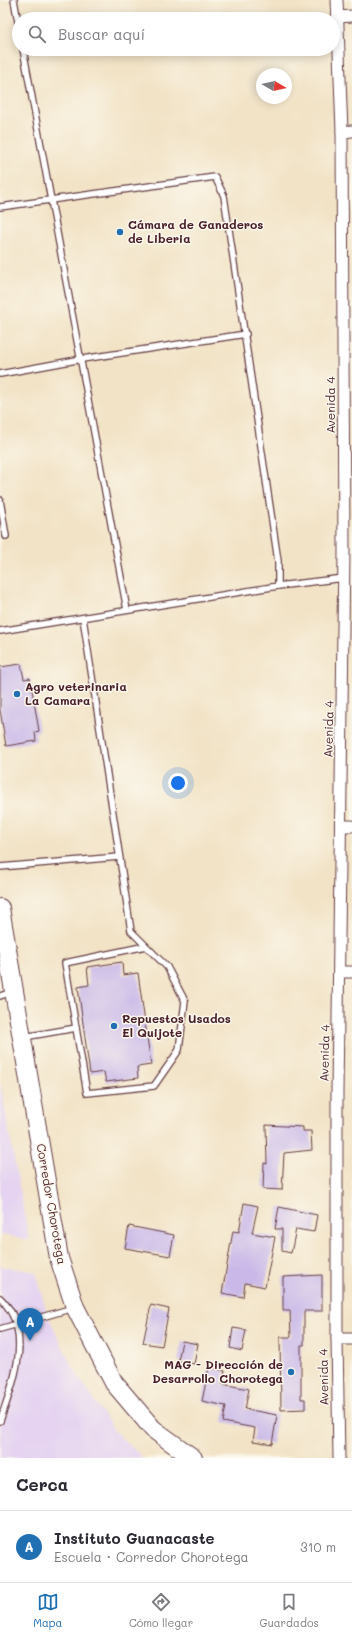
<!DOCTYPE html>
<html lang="es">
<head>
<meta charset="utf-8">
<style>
  :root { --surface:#fff; --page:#f7f7f7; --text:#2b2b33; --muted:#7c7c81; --line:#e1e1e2; --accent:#1f6fb2 }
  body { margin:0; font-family:Mali,sans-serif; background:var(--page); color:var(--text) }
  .compass { position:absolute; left:256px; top:68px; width:36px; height:36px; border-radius:50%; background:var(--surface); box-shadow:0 2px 10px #0003; rotate:99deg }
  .you { position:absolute; left:178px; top:783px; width:14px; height:14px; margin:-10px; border:3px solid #fff; border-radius:50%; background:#1a73e8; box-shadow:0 0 0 6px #1a73e833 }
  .badge { display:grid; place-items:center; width:26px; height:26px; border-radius:50%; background:var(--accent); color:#fff; font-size:13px; font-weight:700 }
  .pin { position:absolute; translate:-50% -33px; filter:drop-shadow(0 1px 2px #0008) }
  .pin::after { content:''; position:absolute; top:21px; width:14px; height:12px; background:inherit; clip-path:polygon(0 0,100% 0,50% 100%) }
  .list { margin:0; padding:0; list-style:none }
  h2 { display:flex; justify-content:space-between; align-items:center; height:52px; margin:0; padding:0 16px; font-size:17px }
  h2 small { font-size:13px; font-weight:400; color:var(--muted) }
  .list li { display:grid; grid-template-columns:26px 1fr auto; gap:12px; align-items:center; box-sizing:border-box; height:72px; padding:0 16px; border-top:1px solid var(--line) }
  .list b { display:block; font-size:15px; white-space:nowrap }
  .list p { margin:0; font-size:13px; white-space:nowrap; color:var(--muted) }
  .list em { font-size:13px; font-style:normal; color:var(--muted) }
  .icon { flex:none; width:22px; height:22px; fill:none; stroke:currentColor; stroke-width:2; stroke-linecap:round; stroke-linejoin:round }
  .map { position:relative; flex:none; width:352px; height:1458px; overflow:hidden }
  .search { position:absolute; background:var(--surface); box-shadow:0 2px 10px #0003; left:12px; right:12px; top:12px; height:44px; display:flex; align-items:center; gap:10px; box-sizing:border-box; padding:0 14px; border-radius:22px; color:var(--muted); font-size:15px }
  .sheet { height:124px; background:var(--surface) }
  nav { display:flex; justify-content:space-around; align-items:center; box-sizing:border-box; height:56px; border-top:1px solid var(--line); background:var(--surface); font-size:11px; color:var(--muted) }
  nav a { display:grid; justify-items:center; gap:2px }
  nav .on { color:var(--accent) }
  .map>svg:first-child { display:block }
</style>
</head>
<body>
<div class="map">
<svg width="352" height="1458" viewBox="0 0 352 1458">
  <rect width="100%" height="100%" fill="#fbf7ec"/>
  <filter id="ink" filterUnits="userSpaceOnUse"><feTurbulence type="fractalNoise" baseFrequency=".025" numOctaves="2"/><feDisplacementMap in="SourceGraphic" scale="8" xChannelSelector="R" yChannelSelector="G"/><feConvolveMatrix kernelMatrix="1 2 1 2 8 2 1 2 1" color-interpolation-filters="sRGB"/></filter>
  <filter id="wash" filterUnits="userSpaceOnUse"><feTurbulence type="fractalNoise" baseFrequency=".012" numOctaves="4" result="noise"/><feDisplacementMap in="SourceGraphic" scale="16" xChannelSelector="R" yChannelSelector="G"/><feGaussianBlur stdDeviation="0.9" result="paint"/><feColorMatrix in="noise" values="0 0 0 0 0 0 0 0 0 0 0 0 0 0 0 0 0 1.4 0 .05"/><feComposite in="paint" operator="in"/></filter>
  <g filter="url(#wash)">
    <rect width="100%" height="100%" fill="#f2e3c6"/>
    <g fill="#e5d3f1">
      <path d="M 0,1083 L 29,1240 L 0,1234 Z"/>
      <path d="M 0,1266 L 36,1272 L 47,1314 L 73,1368 L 115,1432 L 143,1458 L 0,1458 Z"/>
    </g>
    <g id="blocks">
      <g fill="#cab9e8">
        <path d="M 21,664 L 24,679 L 30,678 L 39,731 L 35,732 L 36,741 L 6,746 L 0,710 L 0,667 Z"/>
        <path d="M 122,962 L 123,975 L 138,973 L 151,1065 L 137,1067 L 138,1078 L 106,1082 L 104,1072 L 90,1074 L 78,987 L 89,985 L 87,967 Z"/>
        <path d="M 266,1125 L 303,1127 L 303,1131 L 311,1131 L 312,1150 L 284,1153 L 282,1190 L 263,1189 L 264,1163 L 267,1164 Z"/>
        <path d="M 244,1203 L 258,1206 L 252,1233 L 275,1237 L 265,1287 L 245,1283 L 243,1297 L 222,1293 L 233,1231 L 239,1232 Z"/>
        <path d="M 279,1207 L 317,1215 L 314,1232 L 296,1229 L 291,1253 L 282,1251 L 282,1229 L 275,1229 Z"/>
        <path d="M 129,1226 L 174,1235 L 170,1256 L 125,1248 Z"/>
        <path d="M 322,1275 L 322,1311 L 304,1311 L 304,1345 L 301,1345 L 301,1399 L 305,1399 L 305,1409 L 281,1410 L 280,1337 L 291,1337 L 290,1310 L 283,1310 L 283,1277 Z"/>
        <path d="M 151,1305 L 169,1309 L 162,1346 L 143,1343 Z"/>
        <path d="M 233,1328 L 246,1330 L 242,1351 L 230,1348 Z"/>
        <path d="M 182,1341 L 198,1344 L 194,1364 L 178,1361 Z"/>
        <path d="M 209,1367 L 225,1371 L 222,1384 L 249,1389 L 245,1409 L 277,1415 L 272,1444 L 253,1441 L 255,1428 L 223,1422 L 226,1406 L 202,1401 Z"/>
      </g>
    </g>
  </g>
  <g filter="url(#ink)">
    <use href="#blocks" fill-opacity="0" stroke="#633c42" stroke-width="1"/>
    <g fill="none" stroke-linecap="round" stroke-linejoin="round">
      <defs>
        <g id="lane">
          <path d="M 14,0 L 19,27"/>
          <path d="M 23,49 L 127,610"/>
          <path d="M 0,207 L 215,177 L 224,196 L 278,561 L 278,586 L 0,631"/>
          <path d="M 0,374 L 82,359 L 246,334"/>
          <path d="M 0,500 L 6,536"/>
          <path d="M 278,586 L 344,578"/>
          <path d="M 83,618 L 131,931 L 167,967 L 185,1001 L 179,1050 L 154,1086 L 87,1093 L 65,963 L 146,946"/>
          <path d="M 0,867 L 119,857"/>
          <path d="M 0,996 L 12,992"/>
          <path d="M 24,1037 L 76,1028"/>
          <path d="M 0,1298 C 35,1331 13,1383 0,1421"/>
          <path d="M 0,1329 L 73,1308"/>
        </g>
        <g id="street">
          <path d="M 337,0 L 342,132 L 344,552 L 337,1094 L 337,1339 L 339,1458"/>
          <path d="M 337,17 L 352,16"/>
          <path d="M 342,132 L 352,131"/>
          <path d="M 341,826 L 352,826"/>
          <path d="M 340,972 L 352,972"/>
          <path d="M 337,1339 L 352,1339"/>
        </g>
        <path id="primary" d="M 0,908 L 59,1258 L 75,1307 L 114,1383 L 153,1429 L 193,1458"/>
      </defs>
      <use href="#lane" stroke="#633c42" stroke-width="8"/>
      <use href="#street" stroke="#633c42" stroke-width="13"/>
      <use href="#primary" stroke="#633c42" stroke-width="20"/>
      <use href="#lane" stroke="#fff" stroke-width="5.5"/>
      <use href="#street" stroke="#fff" stroke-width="11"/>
      <use href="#primary" stroke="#fff" stroke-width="18"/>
    </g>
  </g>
  <g fill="#1f6fb2" stroke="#fbf7ec" stroke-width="1.5">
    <circle cx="120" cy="232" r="4"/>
    <circle cx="17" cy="694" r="4"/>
    <circle cx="114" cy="1026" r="4"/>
    <circle cx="291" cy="1372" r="4"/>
  </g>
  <g text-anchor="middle" stroke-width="3" stroke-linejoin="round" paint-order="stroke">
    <g font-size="12" font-weight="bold" fill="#4a1f2b" stroke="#fbf7ec" text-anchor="start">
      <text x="128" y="229">Cámara de Ganaderos<tspan x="128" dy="14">de Liberia</tspan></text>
      <text x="25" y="691">Agro veterinaria<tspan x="25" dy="14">La Camara</tspan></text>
      <text x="122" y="1023">Repuestos Usados<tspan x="122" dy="14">El Quijote</tspan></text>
      <text x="283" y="1369" text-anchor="end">MAG - Dirección de<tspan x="283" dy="14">Desarrollo Chorotega</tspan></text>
    </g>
    <g font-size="12" fill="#4a1f2b" stroke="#fbf7ec">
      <text transform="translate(331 405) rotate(-90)" y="4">Avenida 4</text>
      <text transform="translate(329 729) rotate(-89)" y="4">Avenida 4</text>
      <text transform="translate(325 1053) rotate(-89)" y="4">Avenida 4</text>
      <text transform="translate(51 1204) rotate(80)" y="4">Corredor Chorotega</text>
      <text transform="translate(324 1377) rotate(-91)" y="4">Avenida 4</text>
    </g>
  </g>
</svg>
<svg class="compass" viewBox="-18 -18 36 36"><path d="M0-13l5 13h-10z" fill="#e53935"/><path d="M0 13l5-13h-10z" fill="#7c7c81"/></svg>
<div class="you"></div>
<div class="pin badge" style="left:30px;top:1341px">A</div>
<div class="search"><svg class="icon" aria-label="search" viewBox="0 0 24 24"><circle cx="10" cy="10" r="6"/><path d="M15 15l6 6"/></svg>Buscar aquí</div>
</div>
<section class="sheet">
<h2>Cerca<small></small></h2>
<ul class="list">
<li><span class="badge">A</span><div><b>Instituto Guanacaste</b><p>Escuela · Corredor Chorotega</p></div><em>310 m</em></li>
</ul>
</section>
<nav>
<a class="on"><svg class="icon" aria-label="map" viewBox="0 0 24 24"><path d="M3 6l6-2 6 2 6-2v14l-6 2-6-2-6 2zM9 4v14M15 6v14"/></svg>Mapa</a>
<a><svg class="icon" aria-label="directions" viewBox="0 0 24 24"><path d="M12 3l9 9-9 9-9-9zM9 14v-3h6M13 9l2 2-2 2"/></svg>Cómo llegar</a>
<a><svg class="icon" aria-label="saved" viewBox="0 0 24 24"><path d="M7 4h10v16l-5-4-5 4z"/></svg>Guardados</a>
</nav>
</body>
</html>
